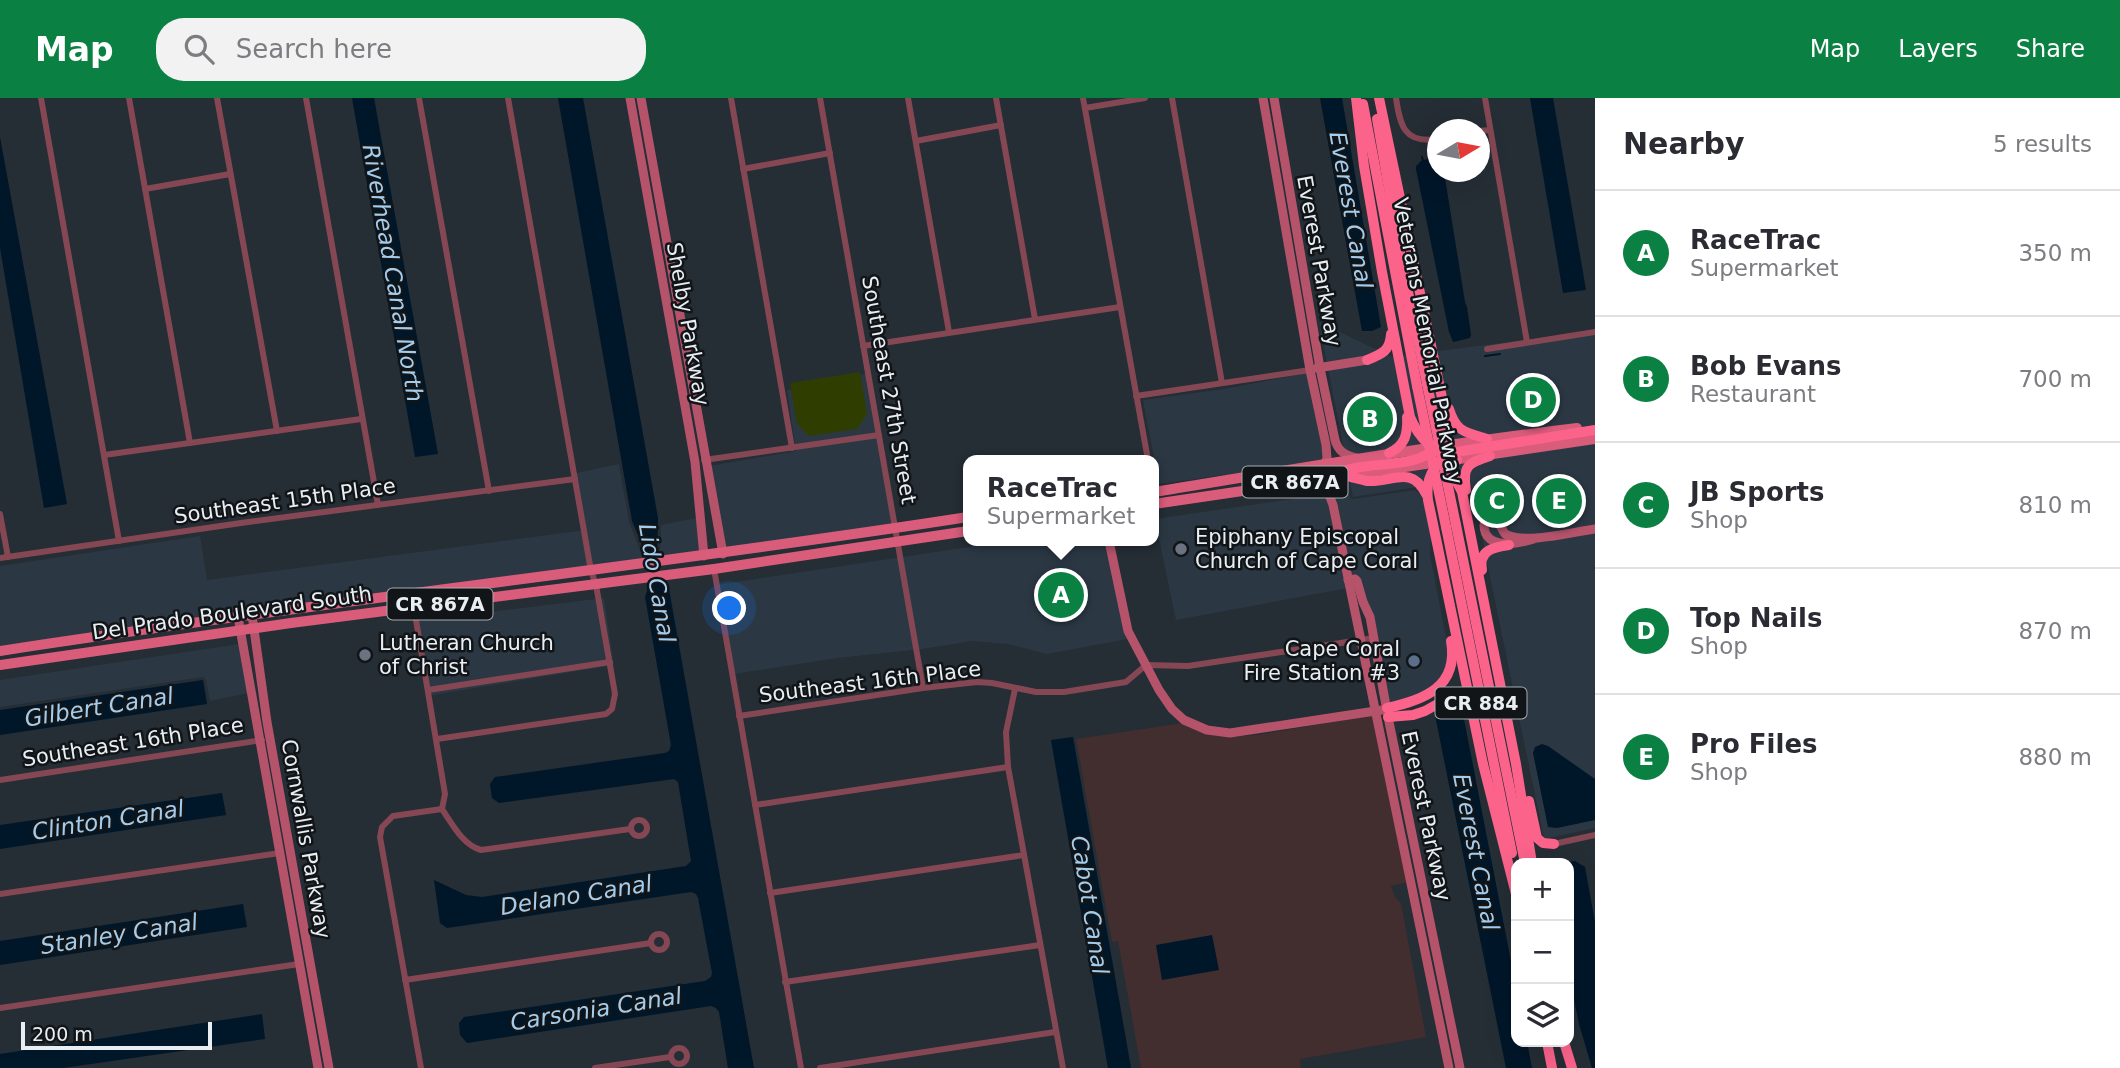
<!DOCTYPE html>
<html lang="en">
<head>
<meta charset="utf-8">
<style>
  :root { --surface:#fff; --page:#f2f2f3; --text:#2b2b33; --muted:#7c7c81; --line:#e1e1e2; --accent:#0b8043 }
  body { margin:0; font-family:"DejaVu Sans",sans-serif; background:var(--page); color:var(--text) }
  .controls { position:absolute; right:21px; bottom:21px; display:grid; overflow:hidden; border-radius:14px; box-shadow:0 7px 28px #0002 }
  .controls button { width:63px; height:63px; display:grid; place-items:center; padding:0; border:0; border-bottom:2px solid var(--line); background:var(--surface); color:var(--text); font:35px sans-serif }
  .compass { position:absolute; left:1427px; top:21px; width:63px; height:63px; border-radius:50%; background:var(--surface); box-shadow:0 7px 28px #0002; rotate:80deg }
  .scale { position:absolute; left:21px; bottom:18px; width:191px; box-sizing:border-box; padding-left:7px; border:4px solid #e9eef3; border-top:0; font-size:19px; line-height:24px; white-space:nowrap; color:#e9eef3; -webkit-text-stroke:5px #111518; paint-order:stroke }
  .you { position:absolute; left:730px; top:511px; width:24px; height:24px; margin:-18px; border:5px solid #fff; border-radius:50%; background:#1a73e8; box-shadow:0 0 0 10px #1a73e833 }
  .badge { display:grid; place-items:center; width:46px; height:46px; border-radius:50%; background:var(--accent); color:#fff; font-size:23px; font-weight:700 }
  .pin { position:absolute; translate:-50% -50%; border:4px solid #fff; box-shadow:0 2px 7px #0006 }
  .popup { position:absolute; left:963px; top:357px; width:196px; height:91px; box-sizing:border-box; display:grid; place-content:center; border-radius:14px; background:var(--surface); filter:drop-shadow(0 2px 5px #0005); font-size:23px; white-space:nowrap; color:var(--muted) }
  .popup b { font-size:26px; color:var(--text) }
  .popup::after { content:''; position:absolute; left:50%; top:100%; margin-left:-14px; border:14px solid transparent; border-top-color:var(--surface) }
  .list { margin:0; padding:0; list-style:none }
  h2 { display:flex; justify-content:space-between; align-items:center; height:91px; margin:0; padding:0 28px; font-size:30px }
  h2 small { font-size:23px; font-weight:400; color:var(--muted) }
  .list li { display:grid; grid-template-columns:46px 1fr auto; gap:21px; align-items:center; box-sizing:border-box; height:126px; padding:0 28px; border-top:2px solid var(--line) }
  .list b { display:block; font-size:26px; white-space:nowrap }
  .list p { margin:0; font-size:23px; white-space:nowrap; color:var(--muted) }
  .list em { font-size:23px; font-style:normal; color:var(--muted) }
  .icon { flex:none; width:38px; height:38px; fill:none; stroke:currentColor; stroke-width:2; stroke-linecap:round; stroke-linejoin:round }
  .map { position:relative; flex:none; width:1595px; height:970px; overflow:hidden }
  header { display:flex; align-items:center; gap:42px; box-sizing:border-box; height:98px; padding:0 35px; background:var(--accent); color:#fff }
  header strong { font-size:33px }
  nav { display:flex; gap:38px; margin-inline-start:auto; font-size:24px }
  .search { width:490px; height:63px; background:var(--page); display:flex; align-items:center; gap:18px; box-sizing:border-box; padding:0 24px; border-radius:28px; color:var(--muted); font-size:26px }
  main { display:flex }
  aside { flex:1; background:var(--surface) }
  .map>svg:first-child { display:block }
</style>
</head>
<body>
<header>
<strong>Map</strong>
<div class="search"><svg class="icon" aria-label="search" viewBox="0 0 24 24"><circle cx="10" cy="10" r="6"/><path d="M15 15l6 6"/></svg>Search here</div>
<nav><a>Map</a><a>Layers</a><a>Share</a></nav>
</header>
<main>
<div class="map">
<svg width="1595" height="970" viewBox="0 0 1595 970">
  <rect width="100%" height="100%" fill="#252d35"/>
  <g fill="#2b3844">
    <path d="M 1319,224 L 1392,259 L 1595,233 L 1595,730 L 1544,741 L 1470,381 L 1353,399 Z"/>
    <path d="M 870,275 L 896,426 L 726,451 L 710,368 L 796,353 L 787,292 Z"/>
    <path d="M 1307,275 L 1323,355 L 1323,363 L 1159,386 L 1143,302 L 1224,291 Z"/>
    <path d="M 619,366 L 629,424 L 644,463 L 0,550 L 0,468 L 200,438 L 207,482 L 586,432 L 571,376 Z"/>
    <path d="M 1415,392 L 1423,400 L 1431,437 L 1430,457 L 1449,555 L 1444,574 L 1434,589 L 1390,606 L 1374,518 L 1351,478 L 1334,396 L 1349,394 L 1350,400 L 1354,401 Z"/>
    <path d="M 1326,396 L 1343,476 L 1348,490 L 1176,522 L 1155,421 Z"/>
    <path d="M 697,420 L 700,455 L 660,460 L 661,427 Z"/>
    <path d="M 1009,443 L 1106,443 L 1128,541 L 1047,556 L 1008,546 L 972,543 L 922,551 L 837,560 L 734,576 L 716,487 Z"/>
    <path d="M 604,500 L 614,567 L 427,598 L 417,523 Z"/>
    <path d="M 239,546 L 248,595 L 210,603 L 206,582 L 203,579 L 0,609 L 0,582 Z"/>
  </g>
  <path fill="#422d2f" d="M 1374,617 L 1408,784 L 1391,788 L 1395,799 L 1401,805 L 1426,939 L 1300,961 L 1301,970 L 1141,970 L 1118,843 L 1112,844 L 1076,641 L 1183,625 L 1230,639 L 1257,637 Z"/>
  <path fill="#2f3e00" d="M 860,274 L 867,316 L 857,331 L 809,338 L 797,326 L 790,285 Z"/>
  <g fill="#001629">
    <path d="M 352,0 L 374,0 L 438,356 L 415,359 Z"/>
    <path d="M 558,0 L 583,0 L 658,420 L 657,456 L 661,484 L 669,491 L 754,970 L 728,970 L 719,914 L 716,910 L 711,908 L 467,945 L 460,937 L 459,925 L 464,919 L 705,883 L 711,879 L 712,875 L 698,800 L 696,796 L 691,794 L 447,830 L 440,825 L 434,782 L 466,797 L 482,799 L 686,768 L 691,763 L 678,684 L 674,681 L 499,705 L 492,700 L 490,686 L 495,679 L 665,655 L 669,653 L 671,647 L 645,499 C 656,473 642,447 632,423 Z"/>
    <path d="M 1320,0 L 1342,0 L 1381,229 L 1372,233 L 1362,233 Z"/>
    <path d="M 1530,0 L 1553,0 L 1586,192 L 1563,195 Z"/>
    <path d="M 0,39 L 67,406 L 44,410 L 0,150 Z"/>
    <path d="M 1431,60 L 1437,61 L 1437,74 L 1444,74 L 1465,204 L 1467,209 L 1471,237 L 1470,240 L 1453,244 L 1449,234 L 1416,71 L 1416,68 L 1421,63 Z"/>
    <path d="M 203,582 L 207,606 L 0,637 L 0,612 Z"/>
    <path d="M 1459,612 L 1463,616 L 1516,889 L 1516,944 L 1527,944 L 1532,970 L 1506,970 L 1435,617 L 1437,615 Z"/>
    <path d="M 1073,639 L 1131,970 L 1108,970 L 1051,642 Z"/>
    <path d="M 1542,646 L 1548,648 L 1595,681 L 1595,722 L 1557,730 L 1548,729 L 1533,655 L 1535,649 Z"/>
    <path d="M 222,695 L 226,717 L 0,751 L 0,727 Z"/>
    <path d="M 1575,763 L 1585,769 L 1595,824 L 1595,970 L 1592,970 L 1579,926 L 1569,877 L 1569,765 L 1561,765 Z"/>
    <path d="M 243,806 L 247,829 L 0,867 L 0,843 Z"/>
    <path d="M 1212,837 L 1219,872 L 1162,882 L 1156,847 Z"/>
    <path d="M 262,916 L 265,941 L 63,970 L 0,970 L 0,956 Z"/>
  </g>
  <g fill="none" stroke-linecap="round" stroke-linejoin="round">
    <g stroke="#001629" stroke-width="2">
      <path d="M 1422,59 L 1423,63"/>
      <path d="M 1485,258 L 1500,256"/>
    </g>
    <g stroke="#854754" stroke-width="6">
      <path d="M 41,0 L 119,443"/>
      <path d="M 129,0 L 190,345"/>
      <path d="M 217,0 L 277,333"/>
      <path d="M 306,0 L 378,407"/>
      <path d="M 419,0 L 489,393"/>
      <path d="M 731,0 L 792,350"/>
      <path d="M 820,0 L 923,590"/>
      <path d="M 908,0 L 949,234"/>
      <path d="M 996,0 L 1035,221"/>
      <path d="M 1083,0 L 1148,362"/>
      <path d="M 1172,0 L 1222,285"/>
      <path d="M 1396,0 C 1400,27 1404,46 1437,41"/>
      <path d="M 1485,0 L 1527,244"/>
      <path d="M 1085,10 L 1145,0"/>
      <path d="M 1479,33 L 1490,32"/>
      <path d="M 916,43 L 1001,27"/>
      <path d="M 743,71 L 830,55"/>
      <path d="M 145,91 L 230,76"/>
      <path d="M 863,248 L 1120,209"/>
      <path d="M 1487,251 L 1595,234"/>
      <path d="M 1136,298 L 1310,272"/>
      <path d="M 104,357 L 361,321"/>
      <path d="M 704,362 L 879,337"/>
      <path d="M 0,416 L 8,459"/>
      <path d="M 0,460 L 248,424 L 575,381"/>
      <path d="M 714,471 L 801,970"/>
      <path d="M 414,510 L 445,696 L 442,711"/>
      <path d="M 1015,591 L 1006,634 L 1008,669 L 1063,970"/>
      <path d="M 428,592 L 610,564"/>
      <path d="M 739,618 L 923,590 L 977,584 L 992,585 L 1036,594 L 1064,594 L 1126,584 L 1146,567 L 1188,568 L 1374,540"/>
      <path d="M 437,641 L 606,616 L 612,611 L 615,596 L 596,487 L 591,473 L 508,0"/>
      <path d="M 0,682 L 262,642"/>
      <path d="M 755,707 L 1008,669"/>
      <path d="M 442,711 C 452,726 463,747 481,752 L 630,731"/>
      <circle cx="639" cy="730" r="8"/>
      <path d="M 1554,746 L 1595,737"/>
      <path d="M 770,795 L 1024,757"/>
      <path d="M 0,796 L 280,755"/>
      <circle cx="659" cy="844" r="8"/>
      <path d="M 405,882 L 651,845"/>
      <path d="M 785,884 L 1040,847"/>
      <path d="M 0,910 L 299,866"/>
      <circle cx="679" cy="958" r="8"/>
      <path d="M 421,970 L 380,739 L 382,729 L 393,718 L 442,711"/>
      <path d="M 595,970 L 670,959"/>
      <path d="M 820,970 L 1055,934"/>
    </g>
    <g stroke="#b5536b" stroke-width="9">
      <path d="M 630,0 L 695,364 L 704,458"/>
      <path d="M 641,0 L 723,456"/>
      <path d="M 1263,0 L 1310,272 L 1326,347 L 1327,360 L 1325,366"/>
      <path d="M 1274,0 L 1320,270 L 1335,342 C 1338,353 1345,358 1357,360"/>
      <path d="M 1317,270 L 1367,262"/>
      <path d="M 1317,381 L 1326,388 L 1333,407 L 1449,970"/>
      <path d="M 1537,440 C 1522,445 1484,454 1484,427 L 1490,423 C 1500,422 1500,429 1505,436 C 1525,447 1572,434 1595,431"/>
      <path d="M 1109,443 L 1128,533 L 1159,592 L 1172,611 L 1184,622 L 1207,632 L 1230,635 L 1382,612"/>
      <path d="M 1348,482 L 1355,481 L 1357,483 L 1363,504 L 1370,519 L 1388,619 L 1460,970"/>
      <path d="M 252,517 L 267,624 L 329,970"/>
      <path d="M 238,519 L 318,970"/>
    </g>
    <g stroke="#da5c7b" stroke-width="10">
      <path d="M 1154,394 C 1295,371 1435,347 1577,330"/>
      <path d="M 1154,406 L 1595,341"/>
      <path d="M 0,553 C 322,503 646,469 968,419"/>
      <path d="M 0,567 L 291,525 L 714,471 L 968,433"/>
    </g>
    <g stroke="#fb638b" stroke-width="10">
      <path d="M 1356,0 L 1364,68 L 1382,174 L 1410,319 C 1419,341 1435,355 1457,362"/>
      <path d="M 1363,6 L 1417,288"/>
      <path d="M 1377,21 L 1401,160 L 1427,286"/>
      <path d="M 1367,262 C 1382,256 1390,253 1391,236"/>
      <path d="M 1449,311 C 1456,334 1465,334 1487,341"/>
      <path d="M 1389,355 C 1405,348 1408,336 1407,319"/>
      <path d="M 1441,366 L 1453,377 L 1462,394 L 1516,666 L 1532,765"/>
      <path d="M 1351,379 C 1356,380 1362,382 1367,383 C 1392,385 1411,366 1426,396"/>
      <path d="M 1308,382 C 1326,377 1343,372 1361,369 C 1379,366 1411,366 1426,357 C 1440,347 1446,331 1445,314 L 1379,0"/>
      <path d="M 1466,392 C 1462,368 1468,365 1490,358"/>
      <path d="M 1456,427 L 1525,765"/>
      <path d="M 1446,429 L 1512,755"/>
      <path d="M 1482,472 C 1478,452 1494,449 1509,447"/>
      <path d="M 1387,610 C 1424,602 1459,589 1451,543"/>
      <path d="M 1388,619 L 1413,617 L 1425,613 L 1450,599 L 1461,603 L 1468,613"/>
      <path d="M 1529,703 L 1537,740 L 1543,745 L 1554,746"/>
      <path d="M 1516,796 L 1483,666 L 1428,402 C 1425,378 1435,363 1456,354 L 1595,332"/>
      <path d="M 1547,944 L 1552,970"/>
      <path d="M 1564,944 L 1572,970"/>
    </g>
    <g stroke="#fb638b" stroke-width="10">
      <path d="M 1427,286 L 1456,427"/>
      <path d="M 1417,288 L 1446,429"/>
    </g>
  </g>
  <g fill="#6b7280" stroke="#111518" stroke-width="2.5">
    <circle cx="1181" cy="451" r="7"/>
    <circle cx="365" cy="557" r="7"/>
  </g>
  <circle fill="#5c6f8a" stroke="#111518" stroke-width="2.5" cx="1414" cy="563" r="7"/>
  <g text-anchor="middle" stroke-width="5" stroke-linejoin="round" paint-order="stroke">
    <g fill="#111518" stroke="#a8adb1" stroke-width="2">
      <rect x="1242.5" y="368.5" width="105" height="31" rx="5"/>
      <rect x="387.5" y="490.5" width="105" height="31" rx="5"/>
      <rect x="1435.5" y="589.5" width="91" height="31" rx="5"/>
    </g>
    <g font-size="19" font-weight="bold" fill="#e9eef3">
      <text x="1295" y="391">CR 867A</text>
      <text x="440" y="513">CR 867A</text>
      <text x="1481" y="612">CR 884</text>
    </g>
    <g font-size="21" fill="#e9eef3" stroke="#111518">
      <text transform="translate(1319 163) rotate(80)" y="7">Everest Parkway</text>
      <text transform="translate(688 226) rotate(80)" y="7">Shelby Parkway</text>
      <text transform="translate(1428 243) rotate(79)" y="7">Veterans Memorial Parkway</text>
      <text transform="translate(889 292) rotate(80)" y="7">Southeast 27th Street</text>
      <text transform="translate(285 403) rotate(-8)" y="7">Southeast 15th Place</text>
      <text transform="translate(232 515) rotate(-8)" y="7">Del Prado Boulevard South</text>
      <text transform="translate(870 584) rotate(-7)" y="7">Southeast 16th Place</text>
      <text transform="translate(133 644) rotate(-9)" y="7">Southeast 16th Place</text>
      <text transform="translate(1426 718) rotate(78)" y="7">Everest Parkway</text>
      <text transform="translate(306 741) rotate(80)" y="7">Cornwallis Parkway</text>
    </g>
    <g font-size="21" fill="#e9eef3" stroke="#111518" text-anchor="start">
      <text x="1195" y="446">Epiphany Episcopal<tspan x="1195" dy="24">Church of Cape Coral</tspan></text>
      <text x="379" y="552">Lutheran Church<tspan x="379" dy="24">of Christ</tspan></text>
      <text x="1400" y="558" text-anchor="end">Cape Coral<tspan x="1400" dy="24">Fire Station #3</tspan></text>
    </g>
    <g font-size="23" font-style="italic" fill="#a4cced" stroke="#111518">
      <text transform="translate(1351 112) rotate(80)" y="8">Everest Canal</text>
      <text transform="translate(393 175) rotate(80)" y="8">Riverhead Canal North</text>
      <text transform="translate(657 485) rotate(80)" y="8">Lido Canal</text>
      <text transform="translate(99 609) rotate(-9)" y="8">Gilbert Canal</text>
      <text transform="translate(108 722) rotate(-9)" y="8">Clinton Canal</text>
      <text transform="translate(1476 754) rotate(79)" y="8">Everest Canal</text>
      <text transform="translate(576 797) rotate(-9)" y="8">Delano Canal</text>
      <text transform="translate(1090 807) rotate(81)" y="8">Cabot Canal</text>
      <text transform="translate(119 836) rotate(-9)" y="8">Stanley Canal</text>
      <text transform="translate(596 911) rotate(-9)" y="8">Carsonia Canal</text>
    </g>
  </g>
</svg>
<div class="controls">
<button>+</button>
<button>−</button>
<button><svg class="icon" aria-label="layers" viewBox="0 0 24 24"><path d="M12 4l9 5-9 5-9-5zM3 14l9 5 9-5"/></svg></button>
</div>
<svg class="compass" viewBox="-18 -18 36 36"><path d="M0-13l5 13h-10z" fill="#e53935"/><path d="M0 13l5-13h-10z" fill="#7c7c81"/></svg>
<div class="scale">200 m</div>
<div class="you"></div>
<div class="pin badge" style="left:1061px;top:497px">A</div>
<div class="popup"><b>RaceTrac</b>Supermarket</div>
<div class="pin badge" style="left:1370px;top:321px">B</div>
<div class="pin badge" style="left:1497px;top:403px">C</div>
<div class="pin badge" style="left:1533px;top:302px">D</div>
<div class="pin badge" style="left:1559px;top:403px">E</div>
</div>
<aside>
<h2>Nearby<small>5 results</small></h2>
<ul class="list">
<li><span class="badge">A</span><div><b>RaceTrac</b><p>Supermarket</p></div><em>350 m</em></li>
<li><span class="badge">B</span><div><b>Bob Evans</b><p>Restaurant</p></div><em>700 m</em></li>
<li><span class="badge">C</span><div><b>JB Sports</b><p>Shop</p></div><em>810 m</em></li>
<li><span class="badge">D</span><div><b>Top Nails</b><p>Shop</p></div><em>870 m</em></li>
<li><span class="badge">E</span><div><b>Pro Files</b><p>Shop</p></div><em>880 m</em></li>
</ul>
</aside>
</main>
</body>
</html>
